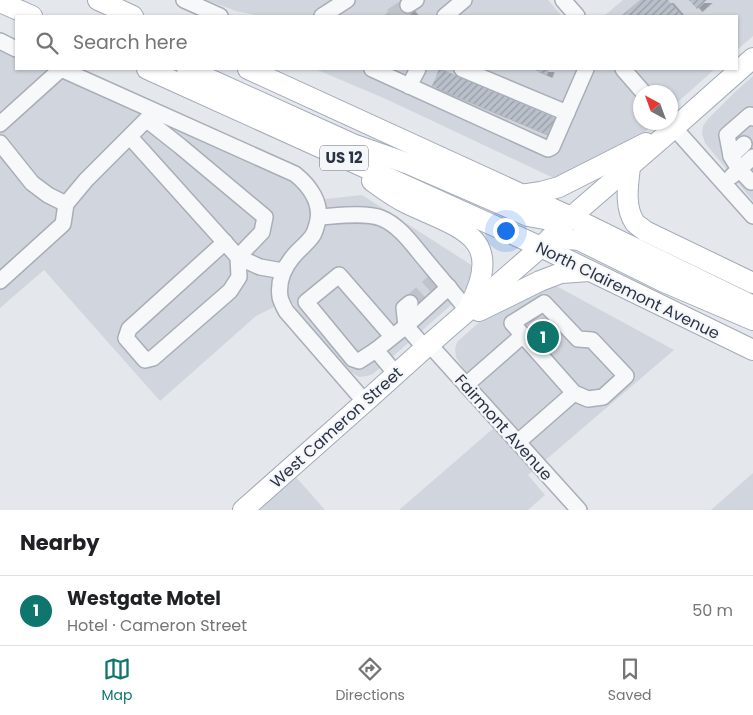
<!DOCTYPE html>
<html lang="en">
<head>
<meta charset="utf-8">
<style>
  :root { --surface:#fff; --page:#f6f6f6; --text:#202124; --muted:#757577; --line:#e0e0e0; --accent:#0f766e }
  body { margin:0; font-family:Poppins,sans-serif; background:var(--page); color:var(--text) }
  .compass { position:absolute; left:633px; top:85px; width:45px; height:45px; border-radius:50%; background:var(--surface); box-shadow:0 1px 4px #0004; rotate:319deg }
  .you { position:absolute; left:505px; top:230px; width:18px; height:18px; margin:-12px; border:4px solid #fff; border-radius:50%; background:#1a73e8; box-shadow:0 0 0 8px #1a73e833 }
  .badge { display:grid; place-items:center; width:32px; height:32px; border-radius:50%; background:var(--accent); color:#fff; font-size:16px; font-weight:700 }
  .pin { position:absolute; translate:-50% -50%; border:2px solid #fff; box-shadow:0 1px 5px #0006 }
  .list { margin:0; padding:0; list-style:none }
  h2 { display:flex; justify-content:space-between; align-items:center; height:65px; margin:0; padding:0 20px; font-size:21px }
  h2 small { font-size:16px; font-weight:400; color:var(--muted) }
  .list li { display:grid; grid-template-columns:32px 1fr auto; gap:15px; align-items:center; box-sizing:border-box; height:70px; padding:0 20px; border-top:1px solid var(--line) }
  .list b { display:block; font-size:19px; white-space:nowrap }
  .list p { margin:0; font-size:16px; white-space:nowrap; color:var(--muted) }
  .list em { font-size:16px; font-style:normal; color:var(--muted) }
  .icon { flex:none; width:28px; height:28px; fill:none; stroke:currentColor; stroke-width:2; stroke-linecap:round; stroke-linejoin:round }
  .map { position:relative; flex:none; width:753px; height:510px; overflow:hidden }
  .search { position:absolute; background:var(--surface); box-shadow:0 1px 4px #0004; left:15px; right:15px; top:15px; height:55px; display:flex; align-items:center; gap:12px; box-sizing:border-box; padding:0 18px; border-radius:0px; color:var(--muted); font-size:19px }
  .sheet { height:135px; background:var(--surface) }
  nav { display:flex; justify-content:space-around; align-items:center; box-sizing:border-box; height:70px; border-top:1px solid var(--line); background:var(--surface); font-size:14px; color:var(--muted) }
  nav a { display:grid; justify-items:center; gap:2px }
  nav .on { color:var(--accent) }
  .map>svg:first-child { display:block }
</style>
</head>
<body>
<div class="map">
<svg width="753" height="510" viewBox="0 0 753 510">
  <defs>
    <pattern id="building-hatch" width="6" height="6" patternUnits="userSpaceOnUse" patternTransform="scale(1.25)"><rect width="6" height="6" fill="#bac0ca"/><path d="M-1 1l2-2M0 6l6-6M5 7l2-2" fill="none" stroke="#979da6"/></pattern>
    <filter id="shadow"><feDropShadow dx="5.5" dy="3" stdDeviation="0" flood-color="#0004"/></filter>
  </defs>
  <rect width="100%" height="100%" fill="#e4e7ec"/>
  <g fill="#d1d6de">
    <path d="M 206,0 L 548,0 L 562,16 L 260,16 L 236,11 Z"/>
    <path d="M 623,0 L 753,0 L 753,36 L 737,50 L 737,16 L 604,16 Z"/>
    <path d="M 0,49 L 16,57 L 16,69 L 43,69 L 295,183 L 301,190 L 307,201 L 362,195 L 473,266 L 470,284 L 460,297 L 373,374 L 367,376 L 359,377 L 351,372 L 298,312 L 290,299 L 256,316 L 160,401 L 44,270 L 0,308 Z"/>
    <path d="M 315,69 L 715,69 L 671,108 L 670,92 L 640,92 L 640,122 L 655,123 L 629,146 L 560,181 L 386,99 Z"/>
    <path d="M 753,76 L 753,201 L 705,143 L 702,134 L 703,126 L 708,119 L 734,93 Z"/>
    <path d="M 549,282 L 674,350 L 528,475 L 545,495 L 528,510 L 399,510 L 503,420 L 469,379 L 456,357 L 455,349 L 457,342 L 485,317 Z"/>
    <path d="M 753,473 L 753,510 L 711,510 Z"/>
    <path d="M 295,476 L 325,510 L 256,510 Z"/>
  </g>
  <g fill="url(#building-hatch)" filter="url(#shadow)">
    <path d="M 403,0 L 413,12 L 408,16 L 383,16 Z"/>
    <path d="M 640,0 L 668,0 L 682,16 L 621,16 Z"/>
    <path d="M 689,0 L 707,0 L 697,9 Z"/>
    <path d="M 439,69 L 441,69 L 560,120 L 553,137 L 432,86 Z"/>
    <path d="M 533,69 L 549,69 L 547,75 Z"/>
  </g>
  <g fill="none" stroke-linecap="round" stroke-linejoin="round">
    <g stroke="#bfc3cb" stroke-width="15" stroke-dasharray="15 8" stroke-linecap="butt">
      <path d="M 391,16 L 408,5"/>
      <path d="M 410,303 L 433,282"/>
    </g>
    <defs>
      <g id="minor">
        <path d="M 184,0 L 220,16"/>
        <path d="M 563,0 L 577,16"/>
        <path d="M 408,5 L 416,0"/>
        <path d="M 322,16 L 347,0"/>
        <path d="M 445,16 L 464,0"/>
        <path d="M 0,41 L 16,49"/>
        <path d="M 61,69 L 295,174 C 310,186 323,204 317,224 C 316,227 315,232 313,235 C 308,243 298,250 292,258 C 283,269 278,283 280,297 C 281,302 284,307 286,311 L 365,402"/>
        <path d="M 372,69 L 548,149 L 552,147 L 586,69"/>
        <path d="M 462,69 L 567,113"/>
        <path d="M 623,69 L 643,92"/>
        <path d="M 409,86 L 418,69"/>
        <path d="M 147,120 L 180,146 L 265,217 L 262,232 L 238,257 L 239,277 L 230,291 L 153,358 L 145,360 L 126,338 L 129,329 L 225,242"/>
        <path d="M 669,122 L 753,216"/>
        <path d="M 0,124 L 61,69"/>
        <path d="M 130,137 L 238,257 L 260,267 L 283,271"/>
        <path d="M 0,143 L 32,183 L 48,195 L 66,204"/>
        <path d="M 744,144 L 731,156 L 739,169 L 751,182"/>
        <path d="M 731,156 L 727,135 L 750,115 L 753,118"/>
        <path d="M 732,176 L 753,157"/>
        <path d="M 319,217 C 336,216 365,212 381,218 C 401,226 414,247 428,263 C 441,279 455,294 467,310"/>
        <path d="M 0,281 L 63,224 L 66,204 L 86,180 L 153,113"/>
        <path d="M 544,303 L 578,339 L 592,340 L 626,376 L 603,397 L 588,399 L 574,393 L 512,323 Z"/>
        <path d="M 406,326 L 449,287"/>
        <path d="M 406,326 L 404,308 L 410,303"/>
        <path d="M 429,344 L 579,510"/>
        <path d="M 376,350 L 359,361 L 353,359 L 306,302 L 339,275 L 392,336"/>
        <path d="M 396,374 L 376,350 L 406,326 L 425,348"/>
        <path d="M 466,385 L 523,335"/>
        <path d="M 518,442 L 574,393"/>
      </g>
      <g id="major">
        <path d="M 98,0 L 133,16"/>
        <path d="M 0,2 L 32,16"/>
        <path d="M 147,69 L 541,247 L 753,350"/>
        <path d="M 187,69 L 355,145 L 409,164 L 528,216 L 555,221 L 571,217"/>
        <path d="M 248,69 L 571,217 L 753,306"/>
        <path d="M 630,167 C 628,185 624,207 635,223 C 638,226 642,228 645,231 L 753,283"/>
        <path d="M 372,181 C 383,189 395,198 408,204 C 459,228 506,236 470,305"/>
        <path d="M 521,195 L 541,192 L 559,187 L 646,143"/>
        <path d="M 543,246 C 556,240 564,238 579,240 L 664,282 L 753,320"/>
        <path d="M 479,311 L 540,281 L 561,273 L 589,271"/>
        <path d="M 243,510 L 365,402 L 425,348 L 541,247 L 571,217 L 674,128 L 753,58"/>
      </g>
    </defs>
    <use href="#minor" stroke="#a8aeb7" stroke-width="18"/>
    <use href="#major" stroke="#a2abb8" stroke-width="22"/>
    <use href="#minor" stroke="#f7f8fa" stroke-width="15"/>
    <use href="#major" stroke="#fff" stroke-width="20"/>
  </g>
  <g text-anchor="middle" stroke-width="4.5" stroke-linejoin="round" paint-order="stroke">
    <rect fill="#f4f6f9" stroke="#676e7b" stroke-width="1" x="320" y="145.5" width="48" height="25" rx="4"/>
    <g font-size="15" font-weight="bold" fill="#2a3445">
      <text x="344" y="163">US 12</text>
    </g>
    <g font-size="16" fill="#2a3445" stroke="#f4f6f9">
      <text transform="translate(628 290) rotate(26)" y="6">North Clairemont Avenue</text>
      <text transform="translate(336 427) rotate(-42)" y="6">West Cameron Street</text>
      <text transform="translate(504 427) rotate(48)" y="6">Fairmont Avenue</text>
    </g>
  </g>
</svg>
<svg class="compass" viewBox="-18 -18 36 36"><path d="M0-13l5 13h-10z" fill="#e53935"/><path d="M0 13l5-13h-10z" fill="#757577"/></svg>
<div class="you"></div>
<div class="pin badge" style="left:543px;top:337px">1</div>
<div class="search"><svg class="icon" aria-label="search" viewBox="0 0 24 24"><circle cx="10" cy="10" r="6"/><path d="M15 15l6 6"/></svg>Search here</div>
</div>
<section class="sheet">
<h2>Nearby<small></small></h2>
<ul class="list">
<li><span class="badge">1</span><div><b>Westgate Motel</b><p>Hotel · Cameron Street</p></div><em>50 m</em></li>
</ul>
</section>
<nav>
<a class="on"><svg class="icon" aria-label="map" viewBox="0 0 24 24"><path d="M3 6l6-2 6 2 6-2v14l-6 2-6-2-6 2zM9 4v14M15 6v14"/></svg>Map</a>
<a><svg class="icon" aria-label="directions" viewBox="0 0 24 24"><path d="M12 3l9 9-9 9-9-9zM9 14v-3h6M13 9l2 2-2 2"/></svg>Directions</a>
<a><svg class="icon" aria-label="saved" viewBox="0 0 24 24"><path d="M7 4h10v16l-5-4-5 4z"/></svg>Saved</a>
</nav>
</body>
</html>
